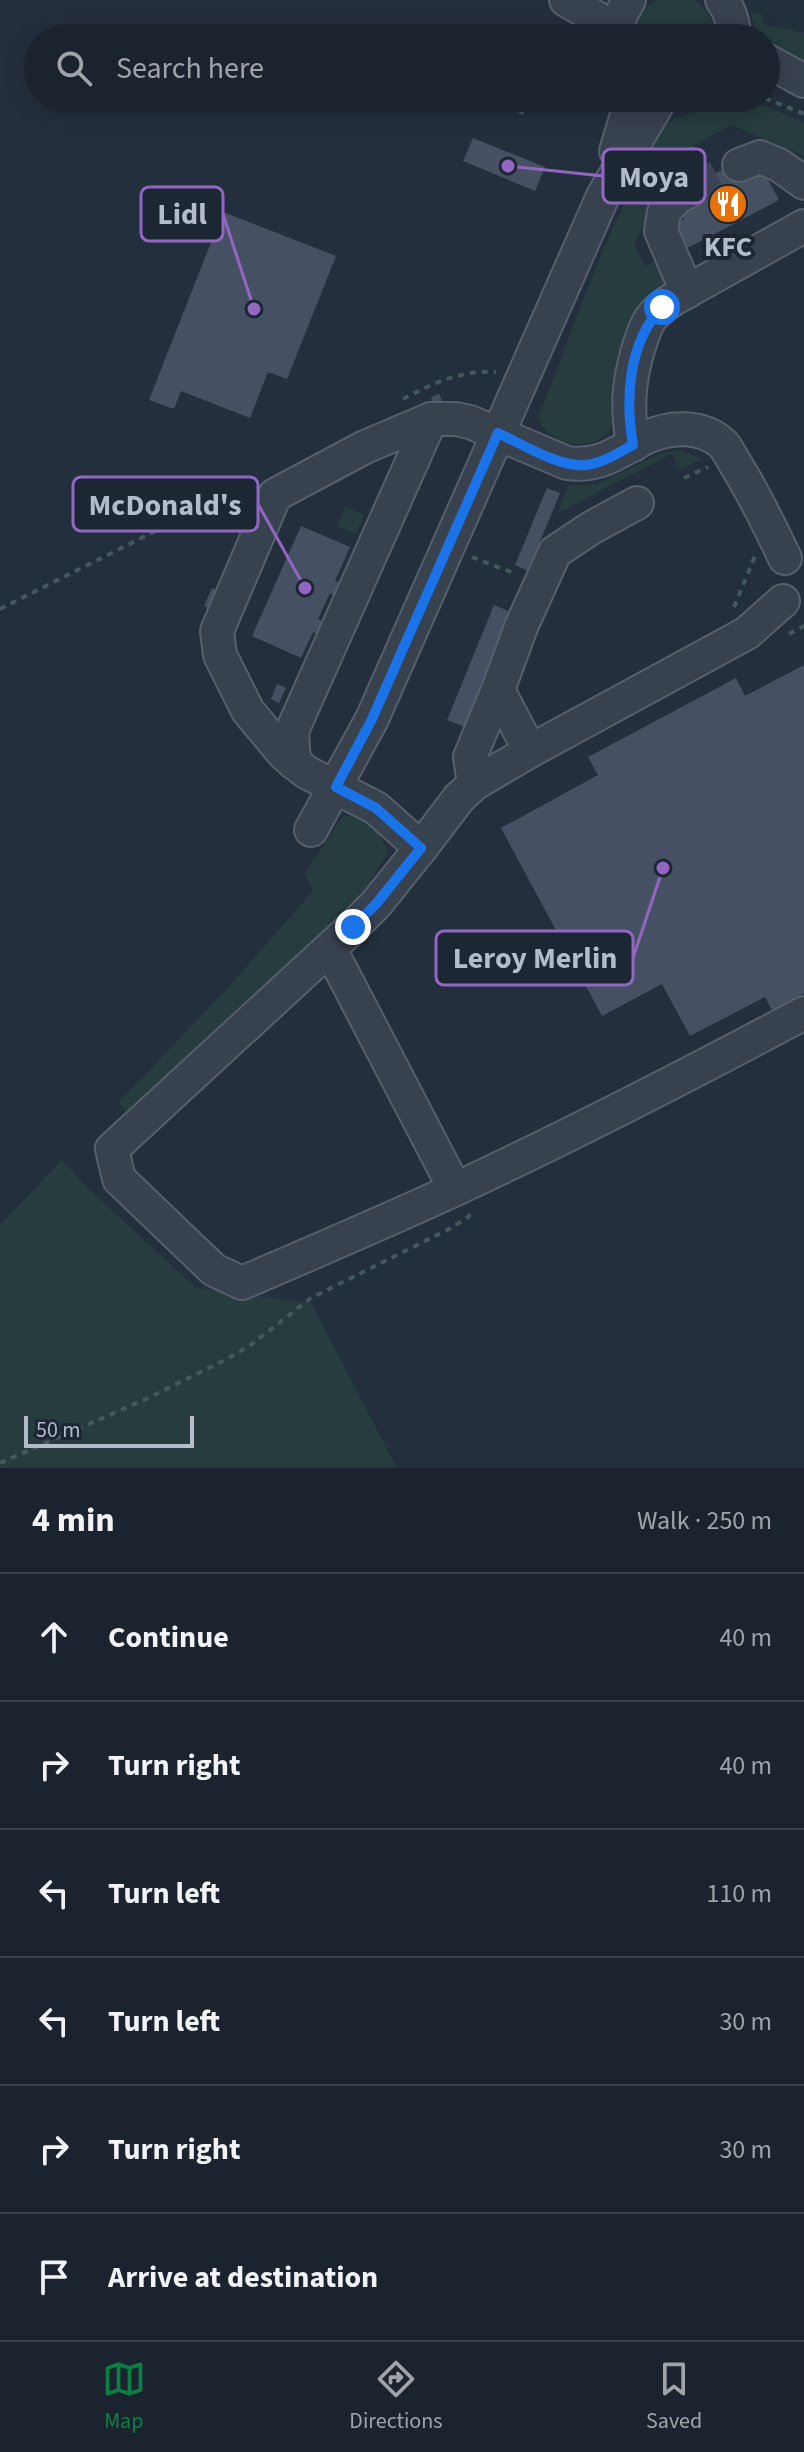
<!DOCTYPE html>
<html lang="en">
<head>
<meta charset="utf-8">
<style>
  :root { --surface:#1b232e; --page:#282f3a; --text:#f1f3f6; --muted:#a0a4aa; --line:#39404a; --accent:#0b8043 }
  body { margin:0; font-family:"Source Sans 3",sans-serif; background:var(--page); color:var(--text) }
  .scale { position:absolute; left:24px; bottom:20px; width:170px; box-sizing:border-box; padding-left:8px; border:4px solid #b4bcc9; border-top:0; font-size:22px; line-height:28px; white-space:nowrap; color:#b4bcc9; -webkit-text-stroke:6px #1d2633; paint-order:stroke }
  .stop { position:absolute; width:24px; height:24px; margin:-18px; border:6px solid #1a73e8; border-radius:50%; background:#fff }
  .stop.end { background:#1a73e8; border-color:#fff; box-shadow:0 2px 8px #0008 }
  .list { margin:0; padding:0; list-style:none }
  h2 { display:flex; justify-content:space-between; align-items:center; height:104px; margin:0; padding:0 32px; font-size:34px }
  h2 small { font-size:26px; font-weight:400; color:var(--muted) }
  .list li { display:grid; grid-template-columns:52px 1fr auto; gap:24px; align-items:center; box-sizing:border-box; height:128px; padding:0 32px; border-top:2px solid var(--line) }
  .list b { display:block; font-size:30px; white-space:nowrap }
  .list em { font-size:26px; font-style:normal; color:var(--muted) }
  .icon { flex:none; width:44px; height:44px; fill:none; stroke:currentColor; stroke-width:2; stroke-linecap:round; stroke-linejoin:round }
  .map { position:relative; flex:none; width:804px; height:1468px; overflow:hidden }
  .search { position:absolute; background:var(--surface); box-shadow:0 4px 20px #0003; left:24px; right:24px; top:24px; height:88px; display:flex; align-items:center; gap:20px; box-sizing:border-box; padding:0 28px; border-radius:44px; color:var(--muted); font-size:30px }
  .sheet { height:872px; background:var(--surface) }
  nav { display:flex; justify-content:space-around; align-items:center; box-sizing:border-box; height:112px; border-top:2px solid var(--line); background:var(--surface); font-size:22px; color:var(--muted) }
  nav a { display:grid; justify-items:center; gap:4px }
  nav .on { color:var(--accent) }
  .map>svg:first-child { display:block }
</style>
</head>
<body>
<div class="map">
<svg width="804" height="1468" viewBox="0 0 804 1468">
  <rect width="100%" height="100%" fill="#242f3e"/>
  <g fill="#263c3f">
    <path d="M 656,0 L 693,0 C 708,9 714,21 714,38 L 635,38 C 635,21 641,9 656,0 Z"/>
    <path d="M 751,14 L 762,14 L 764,24 L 804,33 L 804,61 L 766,41 L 766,38 L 762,38 L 754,26 Z"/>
    <path d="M 726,98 L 747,98 L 804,123 L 804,166 L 800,165 L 803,155 L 732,125 L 679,153 L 634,245 L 645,266 L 660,259 L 669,288 L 617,415 C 612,425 608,436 598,440 C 576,450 546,440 538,418 C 577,318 611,215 667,123 L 676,118 L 706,109 Z"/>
    <path d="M 681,450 L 702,459 L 680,469 L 672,454 L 558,513 L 568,486 L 598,484 L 661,453 Z"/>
    <path d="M 345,506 L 364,514 L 356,534 L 337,526 Z"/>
    <path d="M 360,815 L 374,823 L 388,852 L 358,903 L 334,926 L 127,1111 L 118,1103 L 225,991 L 313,891 L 305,873 L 343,816 Z"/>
    <path d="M 62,1160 L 89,1189 L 196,1288 L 311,1303 L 397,1468 L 0,1468 L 0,1225 Z"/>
  </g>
  <g fill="#455162">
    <path d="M 493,98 L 531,98 L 523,115 L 492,100 Z"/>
    <path d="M 473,138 L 545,167 L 535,191 L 463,161 Z"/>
    <path d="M 693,146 L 698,156 L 684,164 L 679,153 Z"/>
    <path d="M 737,162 L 747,180 L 764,172 L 779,200 L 682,251 L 669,227 L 684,219 L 677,207 L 687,188 Z"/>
    <path d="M 223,212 L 336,256 L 287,379 L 268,372 L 250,418 L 181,391 L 174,409 L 149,400 Z"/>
    <path d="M 439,394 L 443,403 L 434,406 L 431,397 Z"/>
    <path d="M 547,488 L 560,493 L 528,571 L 515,565 Z"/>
    <path d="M 301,526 L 350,547 L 335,581 L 340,583 L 334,596 L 330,593 L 318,619 L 323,621 L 317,634 L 313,632 L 301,658 L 252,636 Z"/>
    <path d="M 212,588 L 220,591 L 212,610 L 204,606 Z"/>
    <path d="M 494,605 L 515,614 L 468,728 L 447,720 Z"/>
    <path d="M 804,665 L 804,993 L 772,1010 L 765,997 L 690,1036 L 662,984 L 602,1016 L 501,828 L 598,775 L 588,757 L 736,678 L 745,696 Z"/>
    <path d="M 277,684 L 286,688 L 279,703 L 271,699 Z"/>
  </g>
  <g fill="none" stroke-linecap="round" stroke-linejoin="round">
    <path stroke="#3a4453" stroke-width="32" stroke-dasharray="32 16" stroke-linecap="butt" d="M 689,191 L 739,165"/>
    <defs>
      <g id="minor">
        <path d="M 566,0 L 617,30"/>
        <path d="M 722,0 C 731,12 734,24 734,38"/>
        <path d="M 617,38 L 620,16 L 629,0"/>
        <path d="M 766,60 L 804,81"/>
        <path d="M 616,151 L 632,98"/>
        <path d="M 739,165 L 760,157 L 779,165 L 804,183"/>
        <path d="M 687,292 L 661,231 L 664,212 L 676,198 L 689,191"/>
        <path d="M 633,445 C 627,410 628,387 637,353 C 641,341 644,328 651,318 C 657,310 666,304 675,298 L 804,226"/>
        <path d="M 637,503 L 591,528 L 555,552 L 521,627 L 498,690 L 530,751 L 747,633 L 783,601"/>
        <path d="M 785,558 C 770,527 755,495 736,465 C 732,458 728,450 723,444 C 702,425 671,426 647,437 C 618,451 601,468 567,463 L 470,422 L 456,419 L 431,419 L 365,447 L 275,495 L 217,631 L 220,655 L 248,711 L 284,754 L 306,772 L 376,808 L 421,848 L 376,904 L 353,927 L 112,1149 L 119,1179 L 214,1270 L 242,1283 C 314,1252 387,1221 458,1188 C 575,1133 690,1074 804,1013"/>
        <path d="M 294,763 L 292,732 L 296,722 L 431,419"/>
        <path d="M 474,784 L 530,751"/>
        <path d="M 311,830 L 372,719 L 603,196 L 661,98"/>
        <path d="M 421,848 L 459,798 L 474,784 L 470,757 L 498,690"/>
        <path d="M 330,949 L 455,1189"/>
      </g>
    </defs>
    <use href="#minor" stroke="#565f6c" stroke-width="36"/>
    <g stroke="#44595c" stroke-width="4" stroke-dasharray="6 6" stroke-linecap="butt">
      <path d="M 765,98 L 804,114"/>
      <path d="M 684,110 L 705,104 L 715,98"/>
      <path d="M 403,399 C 434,383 461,370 496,372"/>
      <path d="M 684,478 L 708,467"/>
      <path d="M 472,557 L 516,574"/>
      <path d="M 734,607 L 755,556"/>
      <path d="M 0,609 L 251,483"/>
      <path d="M 789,634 L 804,626"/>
      <path d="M 0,1463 L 146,1399 L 227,1359 L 252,1344 L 311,1298 L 451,1228 L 468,1217 L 472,1212"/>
    </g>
    <use href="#minor" stroke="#38414e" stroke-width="32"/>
  </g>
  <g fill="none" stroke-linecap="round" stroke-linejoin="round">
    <path stroke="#1a73e8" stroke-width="10" d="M 353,927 L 376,904 L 421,848 L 376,808 L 336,787 L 372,719 L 498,433 C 522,444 560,468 586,465 C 603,463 618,453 633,445 C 625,399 628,343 662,307"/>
  </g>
  <defs>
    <symbol id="restaurant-disc" viewBox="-11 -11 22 22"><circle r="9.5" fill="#e8710a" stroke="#1d2633"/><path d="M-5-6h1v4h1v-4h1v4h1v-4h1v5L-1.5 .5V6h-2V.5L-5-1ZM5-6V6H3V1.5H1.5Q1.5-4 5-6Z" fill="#fff"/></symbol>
  </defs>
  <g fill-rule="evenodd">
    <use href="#restaurant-disc" x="706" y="182" width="44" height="44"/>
  </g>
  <g text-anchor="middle" stroke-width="8" stroke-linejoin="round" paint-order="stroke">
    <g font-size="28" font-weight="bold" fill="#b4bcc9" stroke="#1d2633">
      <text x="728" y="256">KFC</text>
    </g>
  </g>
  <path fill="none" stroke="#9266c3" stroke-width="3" d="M508 166L603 176M254 309L223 214M305 588L258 504M663 868L633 958"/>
  <g fill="#9266c3" stroke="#1d2633" stroke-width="3">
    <circle cx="508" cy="166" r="8"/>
    <circle cx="254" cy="309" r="8"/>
    <circle cx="305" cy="588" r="8"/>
    <circle cx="663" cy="868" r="8"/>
  </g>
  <g fill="#1d2633" stroke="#9266c3" stroke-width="3">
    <rect x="603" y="149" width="102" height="54" rx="8"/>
    <rect x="141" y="187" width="82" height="54" rx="8"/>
    <rect x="73" y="477" width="185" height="54" rx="8"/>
    <rect x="436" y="931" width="197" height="54" rx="8"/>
  </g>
  <g font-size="30" text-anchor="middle" font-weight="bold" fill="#b4bcc9">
    <text x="654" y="187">Moya</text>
    <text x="182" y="224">Lidl</text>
    <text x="165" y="515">McDonald's</text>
    <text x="535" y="968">Leroy Merlin</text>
  </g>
</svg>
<div class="scale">50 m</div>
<div class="stop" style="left:662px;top:307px"></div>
<div class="stop end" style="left:353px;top:927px"></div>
<div class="search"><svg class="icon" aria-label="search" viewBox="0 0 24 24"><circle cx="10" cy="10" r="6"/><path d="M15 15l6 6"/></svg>Search here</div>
</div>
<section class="sheet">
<h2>4 min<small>Walk · 250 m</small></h2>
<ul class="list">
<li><svg class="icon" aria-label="ahead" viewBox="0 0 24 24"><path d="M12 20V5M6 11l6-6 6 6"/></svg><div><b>Continue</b></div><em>40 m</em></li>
<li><svg class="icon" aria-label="right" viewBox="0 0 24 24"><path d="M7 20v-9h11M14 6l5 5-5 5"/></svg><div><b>Turn right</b></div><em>40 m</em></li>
<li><svg class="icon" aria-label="left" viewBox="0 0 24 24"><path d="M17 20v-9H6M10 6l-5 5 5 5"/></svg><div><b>Turn left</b></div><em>110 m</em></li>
<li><svg class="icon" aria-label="left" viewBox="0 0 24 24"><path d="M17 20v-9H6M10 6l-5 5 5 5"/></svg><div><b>Turn left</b></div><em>30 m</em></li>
<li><svg class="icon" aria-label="right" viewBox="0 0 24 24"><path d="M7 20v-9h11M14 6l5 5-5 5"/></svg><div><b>Turn right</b></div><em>30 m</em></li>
<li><svg class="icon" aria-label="arrive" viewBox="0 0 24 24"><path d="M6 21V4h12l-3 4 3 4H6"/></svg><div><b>Arrive at destination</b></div></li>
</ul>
</section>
<nav>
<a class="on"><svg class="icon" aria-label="map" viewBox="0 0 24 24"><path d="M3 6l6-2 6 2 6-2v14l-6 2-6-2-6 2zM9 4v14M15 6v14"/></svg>Map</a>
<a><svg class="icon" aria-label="directions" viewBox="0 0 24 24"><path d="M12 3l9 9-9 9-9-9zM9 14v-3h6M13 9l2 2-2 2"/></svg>Directions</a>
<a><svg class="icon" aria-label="saved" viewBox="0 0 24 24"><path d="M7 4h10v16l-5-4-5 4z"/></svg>Saved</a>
</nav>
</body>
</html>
